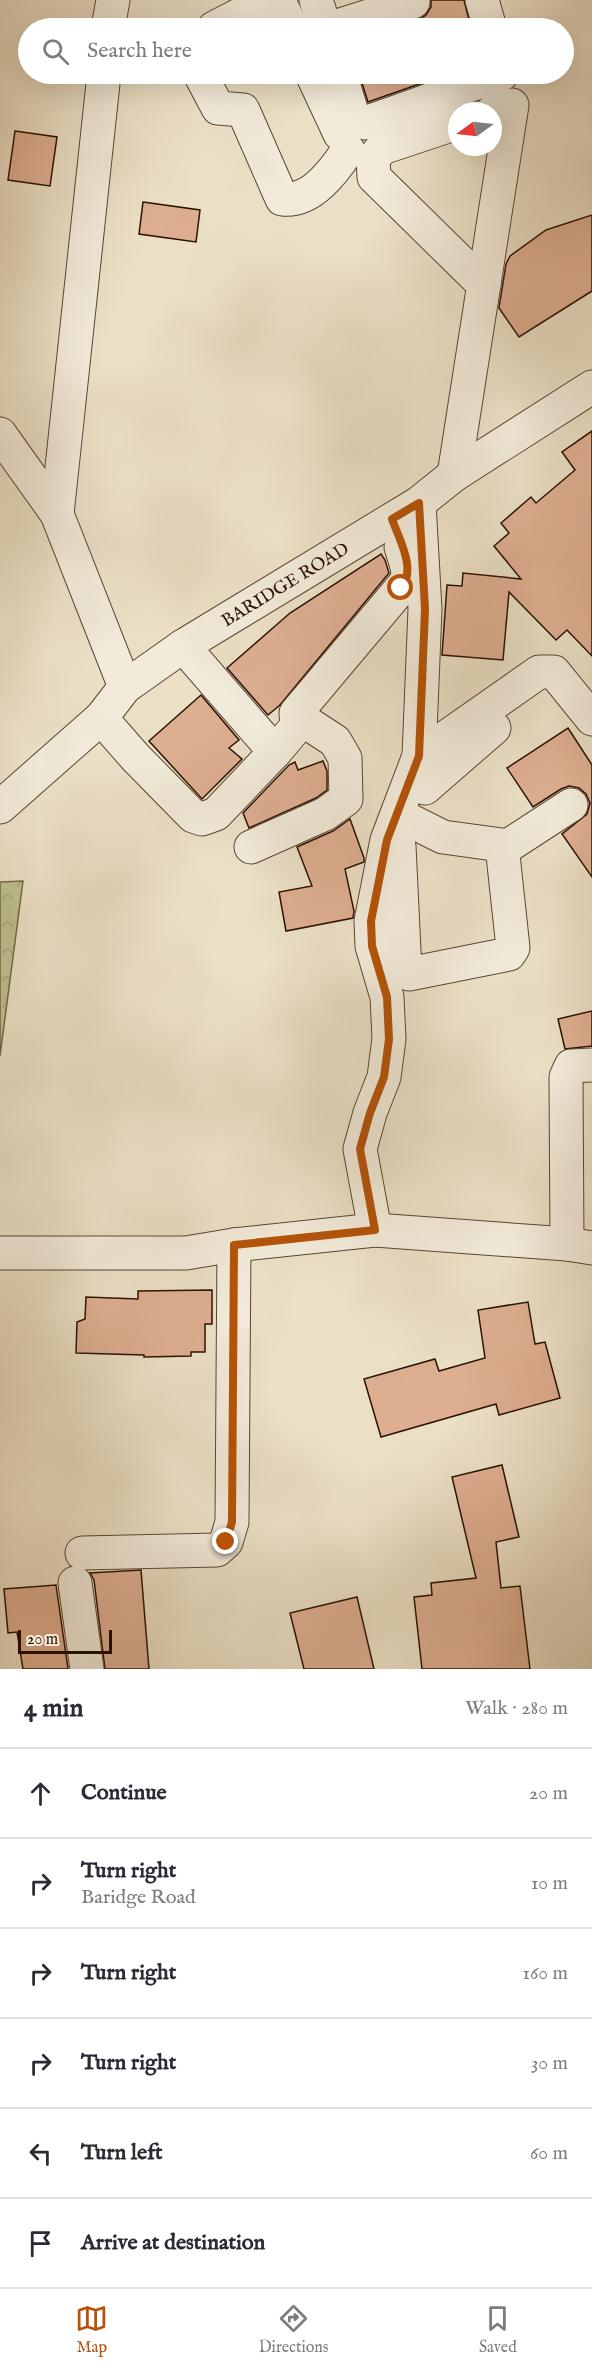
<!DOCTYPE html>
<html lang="en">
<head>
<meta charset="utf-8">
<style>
  :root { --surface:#fff; --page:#f7f7f7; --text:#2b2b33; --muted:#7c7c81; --line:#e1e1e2; --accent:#b45309 }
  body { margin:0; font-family:"IM FELL English",serif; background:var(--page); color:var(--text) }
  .compass { position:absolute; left:448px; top:102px; width:54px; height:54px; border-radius:50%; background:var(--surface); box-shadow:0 6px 24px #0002; rotate:255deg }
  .scale { position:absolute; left:18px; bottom:15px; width:94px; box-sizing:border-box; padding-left:6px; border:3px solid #2a1100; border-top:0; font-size:16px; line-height:21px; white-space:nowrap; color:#2a1100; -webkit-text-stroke:4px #f2ebda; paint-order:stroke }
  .stop { position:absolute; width:18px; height:18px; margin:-14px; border:4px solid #b45309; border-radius:50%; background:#fff }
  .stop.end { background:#b45309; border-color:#fff; box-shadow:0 2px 6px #0008 }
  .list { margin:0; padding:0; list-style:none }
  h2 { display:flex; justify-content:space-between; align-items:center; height:78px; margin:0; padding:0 24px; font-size:26px }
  h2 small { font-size:20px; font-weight:400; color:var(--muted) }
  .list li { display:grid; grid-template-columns:39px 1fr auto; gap:18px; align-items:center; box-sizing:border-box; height:90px; padding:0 24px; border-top:2px solid var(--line) }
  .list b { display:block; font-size:22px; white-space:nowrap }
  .list p { margin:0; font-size:20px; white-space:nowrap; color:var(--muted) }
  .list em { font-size:20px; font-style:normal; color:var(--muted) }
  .icon { flex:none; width:33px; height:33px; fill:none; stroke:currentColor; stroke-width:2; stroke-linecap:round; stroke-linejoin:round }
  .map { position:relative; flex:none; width:592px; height:1669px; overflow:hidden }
  .search { position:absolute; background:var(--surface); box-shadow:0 6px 24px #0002; left:18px; right:18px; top:18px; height:66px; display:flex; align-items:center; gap:15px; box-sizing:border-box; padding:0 21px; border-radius:33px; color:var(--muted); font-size:22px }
  .sheet { height:618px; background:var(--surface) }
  nav { display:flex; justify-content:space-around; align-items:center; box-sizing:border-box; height:84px; border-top:2px solid var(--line); background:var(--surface); font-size:16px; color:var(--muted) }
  nav a { display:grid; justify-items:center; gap:3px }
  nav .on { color:var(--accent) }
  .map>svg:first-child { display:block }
</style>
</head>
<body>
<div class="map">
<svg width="592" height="1669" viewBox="0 0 592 1669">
  <defs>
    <pattern id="park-crowns" width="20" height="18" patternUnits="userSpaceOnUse" patternTransform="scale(1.5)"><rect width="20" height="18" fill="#bec091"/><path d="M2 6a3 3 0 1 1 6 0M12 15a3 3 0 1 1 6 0" fill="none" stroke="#a3a47b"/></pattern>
  </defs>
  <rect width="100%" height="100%" fill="#ebe0c6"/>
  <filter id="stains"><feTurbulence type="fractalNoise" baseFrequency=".00333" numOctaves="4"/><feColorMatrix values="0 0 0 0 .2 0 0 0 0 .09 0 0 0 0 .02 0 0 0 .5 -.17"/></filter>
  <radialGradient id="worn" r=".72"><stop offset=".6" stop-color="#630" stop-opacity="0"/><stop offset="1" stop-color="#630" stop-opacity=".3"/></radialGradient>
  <path fill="url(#park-crowns)" stroke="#746848" stroke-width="1.5" d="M 23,881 L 0,1056 L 0,882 Z"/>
  <g fill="#deae91" stroke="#2a1100" stroke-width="1.5">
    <path d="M 431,0 L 464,0 L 471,28 L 391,28 L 419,20 L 426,15 L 431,7 Z"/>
    <path d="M 359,74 L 448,74 L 368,102 Z"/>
    <path d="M 15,131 L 57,137 L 50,186 L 8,180 Z"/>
    <path d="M 143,202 L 200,210 L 196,242 L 139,234 Z"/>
    <path d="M 592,215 L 592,291 L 519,337 L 499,308 L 506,264 L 510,256 L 546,230 Z"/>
    <path d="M 592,431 L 592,656 L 567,630 L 556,640 L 509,592 L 503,660 L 442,655 L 447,585 L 462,586 L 463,573 L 521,579 L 494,546 L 509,533 L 501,523 L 531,497 L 536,503 L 575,470 L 562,452 Z"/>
    <path d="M 381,554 L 385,560 L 389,573 L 280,705 L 268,715 L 227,668 L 290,613 Z"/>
    <path d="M 201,695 L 239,740 L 229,748 L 242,759 L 202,799 L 149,741 Z"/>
    <path d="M 568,728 L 592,765 L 592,877 L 562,834 L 587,814 L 590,803 L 586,794 L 579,788 L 569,786 L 561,789 L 533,807 L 507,768 Z"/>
    <path d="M 323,761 L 327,771 L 327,790 L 316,798 L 249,828 L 243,813 L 289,765 L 295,762 L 298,770 Z"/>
    <path d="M 350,819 L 364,858 L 364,862 L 345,869 L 354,911 L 353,918 L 286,931 L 279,892 L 312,886 L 297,847 L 333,831 Z"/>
    <path d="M 592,1011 L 592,1046 L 565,1049 L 558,1019 Z"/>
    <path d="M 212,1290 L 212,1324 L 205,1324 L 205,1352 L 191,1352 L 191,1356 L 144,1357 L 144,1355 L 76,1353 L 77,1322 L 85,1319 L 86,1297 L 138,1299 L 138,1291 Z"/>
    <path d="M 528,1302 L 535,1344 L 545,1342 L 560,1398 L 499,1415 L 496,1404 L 381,1437 L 364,1379 L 435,1359 L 439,1371 L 485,1358 L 478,1310 Z"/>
    <path d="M 502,1465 L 519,1537 L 496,1542 L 501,1588 L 520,1586 L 530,1669 L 422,1669 L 414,1597 L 432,1595 L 431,1583 L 476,1578 L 452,1477 Z"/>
    <path d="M 141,1570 L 149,1669 L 105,1669 L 94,1580 L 90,1573 Z"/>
    <path d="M 56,1585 L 68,1669 L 23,1669 L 17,1632 L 8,1633 L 4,1589 Z"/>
    <path d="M 357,1597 L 374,1669 L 304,1669 L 290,1613 Z"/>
  </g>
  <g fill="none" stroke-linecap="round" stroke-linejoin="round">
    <defs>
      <g id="minor">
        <path d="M 276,0 L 280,3 L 292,28"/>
        <path d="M 316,0 L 325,28"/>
        <path d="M 482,0 L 490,28"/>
        <path d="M 108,28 L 113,0"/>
        <path d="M 214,28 L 268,0"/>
        <path d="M 331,28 L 413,2"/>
        <path d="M 200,74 L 218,108 L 243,110 L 282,199 C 311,203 334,171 348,150"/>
        <path d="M 312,74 L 340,134"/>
        <path d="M 340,74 L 354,119 L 365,123 L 502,74"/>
        <path d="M 457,123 L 382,148 L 373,159 L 374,177 L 484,285"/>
        <path d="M 0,434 L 57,514 L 125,687"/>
        <path d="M 454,475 L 512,105 L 493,111"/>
        <path d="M 57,514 L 104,74"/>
        <path d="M 183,646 L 275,752 L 297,726 L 309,724 L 335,741 L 345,758 L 346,799 L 325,814 L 251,847"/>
        <path d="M 101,718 L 136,758 L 193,816 L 202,819 L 216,814 L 275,752"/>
        <path d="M 297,726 L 296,713 L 407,581 L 408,570 L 401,547"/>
        <path d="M 494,728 L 425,788 L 419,756 L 539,672 L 554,672 L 592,719"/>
        <path id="s1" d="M 0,807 L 101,718 L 125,687 L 183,646 L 419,503 L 454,475 L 592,387"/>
        <path d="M 407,819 L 443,837 L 508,846"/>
        <path d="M 399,846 L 405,971 L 409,974 L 509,954 L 513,948 L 503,855 L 508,846 L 571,805"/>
        <path d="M 375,1230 L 360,1149 L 370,1113 L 384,1077 L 389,1039 L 387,997 L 372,946 L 371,921 L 387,840 L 419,756 L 425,609 L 419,503"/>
        <path d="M 567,1244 L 566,1077 L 571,1066 L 592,1065"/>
        <path d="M 0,1253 L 186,1253 L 234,1245 L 375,1230 L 567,1244 L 592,1248"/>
        <path d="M 82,1553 L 217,1550 L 226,1542 L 232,1522 L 234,1245"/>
        <path d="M 75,1583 L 87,1669"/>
      </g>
    </defs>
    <use href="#minor" stroke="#5a4532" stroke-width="35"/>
    <use href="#minor" stroke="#f2ebda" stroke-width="33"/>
  </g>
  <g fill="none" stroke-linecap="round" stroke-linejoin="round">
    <path stroke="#b45309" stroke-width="8" d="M 226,1542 L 232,1522 L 234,1245 L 375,1230 L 360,1149 L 370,1113 L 384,1077 L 389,1039 L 387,997 L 372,946 L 371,921 L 387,840 L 419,756 L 425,609 L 419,503 L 392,519 C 399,539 417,570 401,588"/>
  </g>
  <g text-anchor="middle" stroke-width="4.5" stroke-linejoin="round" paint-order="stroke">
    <g font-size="18" fill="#2a1100" stroke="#f2ebda">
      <text dy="6" stroke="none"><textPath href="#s1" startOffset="364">BARIDGE ROAD</textPath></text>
    </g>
  </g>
  <rect width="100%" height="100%" filter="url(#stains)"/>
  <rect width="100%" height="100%" fill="url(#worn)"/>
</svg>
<svg class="compass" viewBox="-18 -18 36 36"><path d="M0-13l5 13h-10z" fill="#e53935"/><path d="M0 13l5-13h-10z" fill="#7c7c81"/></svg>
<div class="scale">20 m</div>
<div class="stop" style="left:401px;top:588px"></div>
<div class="stop end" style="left:226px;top:1542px"></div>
<div class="search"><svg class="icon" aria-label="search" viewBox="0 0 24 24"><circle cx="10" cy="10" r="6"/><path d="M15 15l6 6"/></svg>Search here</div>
</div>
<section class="sheet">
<h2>4 min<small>Walk · 280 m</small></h2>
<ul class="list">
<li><svg class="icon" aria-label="ahead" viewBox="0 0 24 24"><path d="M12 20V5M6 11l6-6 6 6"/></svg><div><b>Continue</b></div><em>20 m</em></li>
<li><svg class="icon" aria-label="right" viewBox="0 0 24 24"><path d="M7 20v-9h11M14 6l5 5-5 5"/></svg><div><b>Turn right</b><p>Baridge Road</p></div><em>10 m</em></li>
<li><svg class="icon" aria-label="right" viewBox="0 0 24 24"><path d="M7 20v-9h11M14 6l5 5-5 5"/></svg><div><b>Turn right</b></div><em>160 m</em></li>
<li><svg class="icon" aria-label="right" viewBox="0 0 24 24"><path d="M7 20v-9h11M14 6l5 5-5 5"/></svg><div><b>Turn right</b></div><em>30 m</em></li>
<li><svg class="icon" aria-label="left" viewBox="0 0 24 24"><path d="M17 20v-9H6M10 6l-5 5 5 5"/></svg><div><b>Turn left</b></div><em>60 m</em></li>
<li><svg class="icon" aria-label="arrive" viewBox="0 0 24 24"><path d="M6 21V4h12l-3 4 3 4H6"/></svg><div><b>Arrive at destination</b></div></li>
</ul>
</section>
<nav>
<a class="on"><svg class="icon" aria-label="map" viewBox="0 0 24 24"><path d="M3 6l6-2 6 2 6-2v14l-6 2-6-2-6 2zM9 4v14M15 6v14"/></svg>Map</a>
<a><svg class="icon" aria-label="directions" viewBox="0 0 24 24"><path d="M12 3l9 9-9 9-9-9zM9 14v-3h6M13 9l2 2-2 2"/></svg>Directions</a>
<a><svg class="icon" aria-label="saved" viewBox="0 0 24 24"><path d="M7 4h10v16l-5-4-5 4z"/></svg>Saved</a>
</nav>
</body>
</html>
